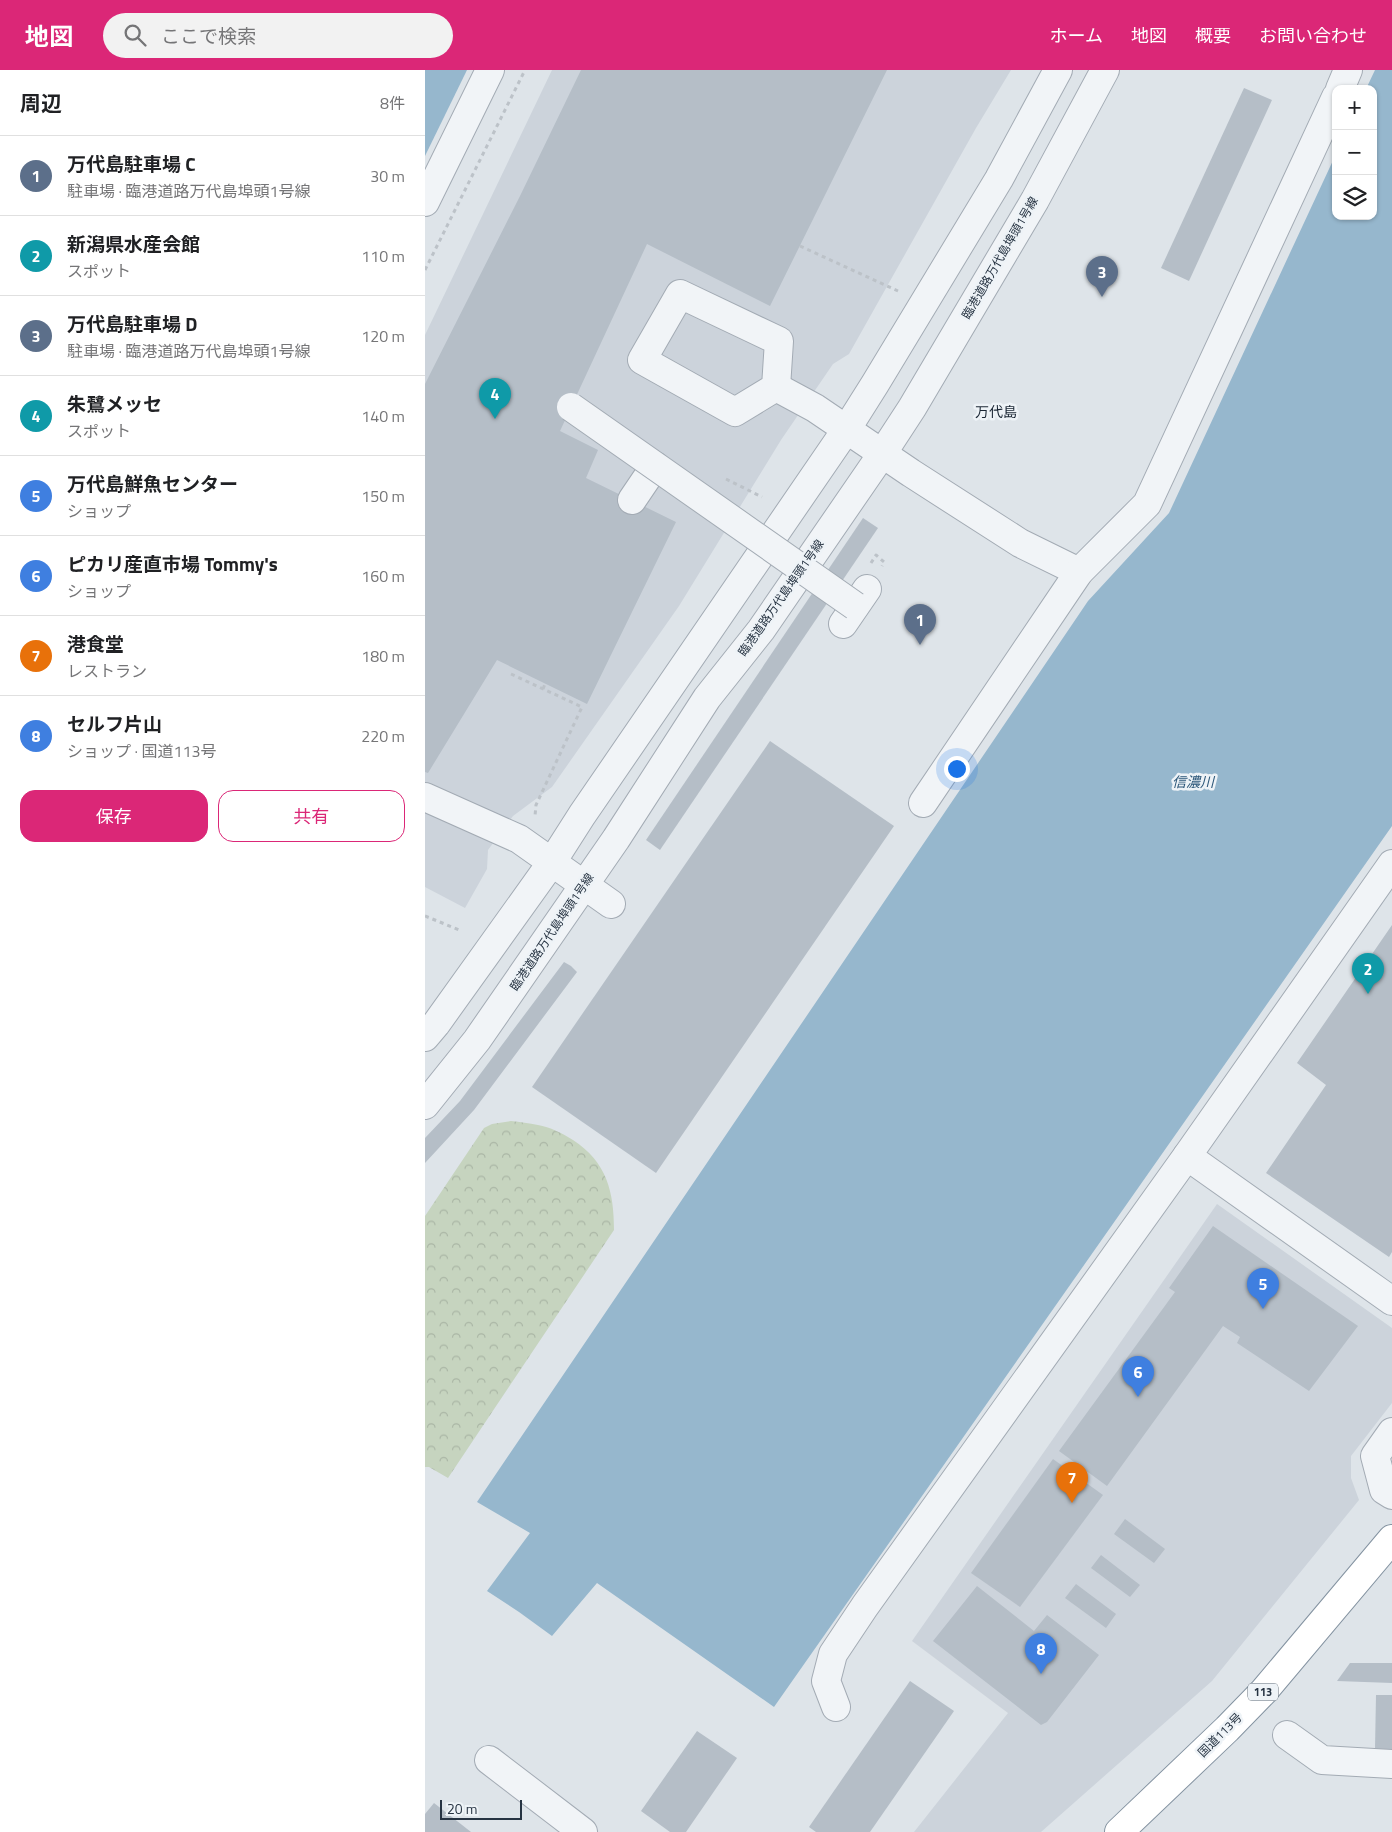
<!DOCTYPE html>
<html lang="ja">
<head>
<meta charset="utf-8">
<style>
  :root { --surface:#fff; --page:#f2f2f2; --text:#202124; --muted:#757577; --line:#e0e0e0; --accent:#db2777 }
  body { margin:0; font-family:"Titillium Web","Noto Sans JP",sans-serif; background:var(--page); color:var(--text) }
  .controls { position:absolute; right:15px; top:15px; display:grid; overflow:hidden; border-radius:10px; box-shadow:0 1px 4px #0004 }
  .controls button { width:45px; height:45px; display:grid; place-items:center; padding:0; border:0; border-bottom:1px solid var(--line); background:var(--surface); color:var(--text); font:25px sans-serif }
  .scale { position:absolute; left:15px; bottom:12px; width:82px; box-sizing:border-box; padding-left:5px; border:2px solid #263342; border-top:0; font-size:14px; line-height:18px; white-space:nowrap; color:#263342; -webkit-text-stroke:4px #eef3f7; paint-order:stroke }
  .you { position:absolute; left:531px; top:698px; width:18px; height:18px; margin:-12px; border:4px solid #fff; border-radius:50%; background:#1a73e8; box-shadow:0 0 0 8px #1a73e833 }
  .badge { display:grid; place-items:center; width:32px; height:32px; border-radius:50%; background:var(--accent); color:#fff; font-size:16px; font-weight:700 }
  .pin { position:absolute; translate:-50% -41px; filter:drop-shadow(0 1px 2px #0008) }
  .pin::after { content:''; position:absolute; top:26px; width:18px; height:15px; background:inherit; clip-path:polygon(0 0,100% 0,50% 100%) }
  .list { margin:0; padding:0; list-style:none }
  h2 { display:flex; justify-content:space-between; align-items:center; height:65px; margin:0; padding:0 20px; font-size:21px }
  h2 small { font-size:16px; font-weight:400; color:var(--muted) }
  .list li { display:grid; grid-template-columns:32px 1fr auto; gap:15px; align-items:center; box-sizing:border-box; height:80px; padding:0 20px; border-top:1px solid var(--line) }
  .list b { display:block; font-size:19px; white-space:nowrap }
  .list p { margin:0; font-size:16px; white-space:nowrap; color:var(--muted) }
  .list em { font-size:16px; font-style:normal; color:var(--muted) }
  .actions { display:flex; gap:10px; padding:15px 20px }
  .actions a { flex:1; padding:11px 0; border:1px solid var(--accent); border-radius:15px; text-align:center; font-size:18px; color:var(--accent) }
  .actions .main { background:var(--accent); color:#fff }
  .icon { flex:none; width:28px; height:28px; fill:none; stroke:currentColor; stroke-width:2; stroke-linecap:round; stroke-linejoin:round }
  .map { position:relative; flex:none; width:967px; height:1762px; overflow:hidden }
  header { display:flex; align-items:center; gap:30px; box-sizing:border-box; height:70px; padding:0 25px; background:var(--accent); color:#fff }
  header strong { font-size:24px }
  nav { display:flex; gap:28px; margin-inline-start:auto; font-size:18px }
  .search { width:350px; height:45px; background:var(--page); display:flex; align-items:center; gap:12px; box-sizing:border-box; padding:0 18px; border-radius:28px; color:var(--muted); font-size:19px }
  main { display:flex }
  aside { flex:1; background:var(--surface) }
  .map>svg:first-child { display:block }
</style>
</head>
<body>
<header>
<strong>地図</strong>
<div class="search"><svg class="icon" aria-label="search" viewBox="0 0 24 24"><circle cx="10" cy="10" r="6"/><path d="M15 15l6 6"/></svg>ここで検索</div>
<nav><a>ホーム</a><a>地図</a><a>概要</a><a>お問い合わせ</a></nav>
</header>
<main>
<aside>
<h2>周辺<small>8件</small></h2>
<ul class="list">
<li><span class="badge" style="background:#5c6f8a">1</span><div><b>万代島駐車場 C</b><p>駐車場 · 臨港道路万代島埠頭1号線</p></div><em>30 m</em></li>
<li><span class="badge" style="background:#0f9aa8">2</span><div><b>新潟県水産会館</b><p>スポット</p></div><em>110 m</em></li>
<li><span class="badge" style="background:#5c6f8a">3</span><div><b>万代島駐車場 D</b><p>駐車場 · 臨港道路万代島埠頭1号線</p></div><em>120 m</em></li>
<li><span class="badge" style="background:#0f9aa8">4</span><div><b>朱鷺メッセ</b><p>スポット</p></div><em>140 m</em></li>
<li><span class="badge" style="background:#3f7fe0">5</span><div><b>万代島鮮魚センター</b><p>ショップ</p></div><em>150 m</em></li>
<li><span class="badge" style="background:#3f7fe0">6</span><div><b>ピカリ産直市場 Tommy's</b><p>ショップ</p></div><em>160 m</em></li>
<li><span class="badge" style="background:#e8710a">7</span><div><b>港食堂</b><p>レストラン</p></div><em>180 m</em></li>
<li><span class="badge" style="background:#3f7fe0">8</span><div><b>セルフ片山</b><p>ショップ · 国道113号</p></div><em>220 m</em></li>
</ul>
<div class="actions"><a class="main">保存</a><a>共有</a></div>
</aside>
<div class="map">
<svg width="967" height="1762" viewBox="0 0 967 1762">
  <defs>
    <pattern id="park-crowns" width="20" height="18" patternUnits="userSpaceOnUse" patternTransform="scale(1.25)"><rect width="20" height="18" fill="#c6d4bf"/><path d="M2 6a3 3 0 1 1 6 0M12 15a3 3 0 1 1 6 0" fill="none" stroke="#aab6a5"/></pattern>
  </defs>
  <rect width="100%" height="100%" fill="#dee4e9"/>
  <g fill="#ccd3db">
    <path d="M 127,0 L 586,0 L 551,58 L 424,284 L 408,294 L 356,370 L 254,536 L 127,717 L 88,746 L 63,780 L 62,799 L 40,838 L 0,817 L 0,265 Z"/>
    <path d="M 792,1134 L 967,1258 L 967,1333 L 926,1386 L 926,1408 L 934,1430 L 787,1611 L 616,1762 L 489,1762 L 583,1643 L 487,1571 Z"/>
  </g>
  <path fill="url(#park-crowns)" d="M 86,1051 C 95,1052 104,1053 113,1055 C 125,1057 137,1063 148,1070 C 182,1092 189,1122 189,1160 L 23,1408 L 4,1397 L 0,1397 L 0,1146 L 59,1058 L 67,1054 Z"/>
  <g fill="#96b7cd">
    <path d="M 0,0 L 42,0 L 0,86 Z"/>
    <path d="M 950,0 L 967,0 L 967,756 L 349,1637 L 172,1513 L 127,1566 L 94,1542 L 62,1521 L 105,1463 L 52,1432 L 663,531 L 744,443 L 911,84 L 911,146 L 948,146 L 948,19 L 941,19 Z"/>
  </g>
  <g fill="#b5bec7">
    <path d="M 156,0 L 462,0 L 345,236 L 222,174 L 135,361 L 173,380 L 161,408 L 251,452 L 162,634 L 72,590 L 3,703 L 0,702 L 0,314 L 95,126 Z"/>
    <path d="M 819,18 L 847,30 L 764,211 L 736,198 Z"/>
    <path d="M 438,448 L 453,458 L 235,780 L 221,770 Z"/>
    <path d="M 345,671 L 469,756 L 231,1103 L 107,1017 Z"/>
    <path d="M 967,855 L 967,1182 L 964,1187 L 841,1103 L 901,1015 L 872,993 Z"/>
    <path d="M 139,892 L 146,896 L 152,902 L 49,1040 L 0,1093 L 0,1068 L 35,1031 Z"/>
    <path d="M 788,1156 L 933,1256 L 884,1321 L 812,1273 L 815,1267 L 798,1256 L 682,1416 L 634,1381 L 750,1222 L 744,1218 Z"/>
    <path d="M 628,1389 L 678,1425 L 595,1537 L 546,1503 Z"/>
    <path d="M 700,1449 L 740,1479 L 729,1493 L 689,1464 Z"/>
    <path d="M 676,1485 L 715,1515 L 705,1527 L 666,1498 Z"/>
    <path d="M 651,1514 L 691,1544 L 681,1558 L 640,1528 Z"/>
    <path d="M 552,1516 L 609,1561 L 622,1545 L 674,1585 L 622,1652 L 616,1655 L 508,1571 Z"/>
    <path d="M 925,1593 L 967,1593 L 967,1613 L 912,1611 Z"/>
    <path d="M 485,1611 L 529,1641 L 445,1762 L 391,1762 L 384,1757 Z"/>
    <path d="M 951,1625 L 967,1625 L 967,1680 L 950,1679 Z"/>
    <path d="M 272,1661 L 312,1688 L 261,1762 L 245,1762 L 216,1741 Z"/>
    <path d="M 9,1733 L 46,1762 L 0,1762 L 0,1744 Z"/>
  </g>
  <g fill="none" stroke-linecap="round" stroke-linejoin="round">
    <defs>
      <g id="minor">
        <path d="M 915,19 L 923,0"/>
        <path d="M 0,132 L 65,0"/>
        <path d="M 255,224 L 354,271 L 351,317 L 310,342 L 217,290 Z"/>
        <path d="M 351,317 L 390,338 L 486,403 L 595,473 L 654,502"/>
        <path d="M 207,430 L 230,396"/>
        <path d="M 418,554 L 442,519"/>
        <path d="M 0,727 L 94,769 L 186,834"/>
        <path d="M 498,733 L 654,502 L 722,434 L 911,27"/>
        <path d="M 0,967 L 11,954 L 127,792 L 157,745 L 421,360 L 450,314 L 574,109 L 633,0"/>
        <path d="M 0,1035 L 52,970 L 191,769 L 282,628 L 336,560 L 457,384 L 487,338 L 610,130 L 680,0"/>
        <path d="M 762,1086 L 967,1231"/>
        <path d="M 967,1362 L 950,1386 L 959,1420 L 967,1425"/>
        <path d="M 411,1637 L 401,1611 L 408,1584 L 440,1536 L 762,1086 L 967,794"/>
        <path d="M 862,1665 L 897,1690 L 967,1694"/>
        <path d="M 64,1690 L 158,1762"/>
      </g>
      <path id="highway" d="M 694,1762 L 802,1659 L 839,1621 L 967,1469"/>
    </defs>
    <use href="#minor" stroke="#a3abb4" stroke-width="30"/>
    <use href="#highway" stroke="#8493a1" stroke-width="30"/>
    <g stroke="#bcc2c8" stroke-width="3" stroke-dasharray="4 4" stroke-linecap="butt">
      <path d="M 375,176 L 473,221"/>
      <path d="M 0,200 L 100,0"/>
      <path d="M 301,409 L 337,427"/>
      <path d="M 446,493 L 451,485 L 459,492 L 457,496"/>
      <path d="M 86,604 L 157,637 L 111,735 L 110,746"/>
      <path d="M 118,619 L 120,614"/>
      <path d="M 0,846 L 37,861"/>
    </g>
    <use href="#minor" stroke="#f1f4f7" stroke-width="28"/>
    <use href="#highway" stroke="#fff" stroke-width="28"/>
    <defs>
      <path id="minor-bridge" d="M 146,337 L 430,536"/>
    </defs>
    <use href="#minor-bridge" stroke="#a3abb4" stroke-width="30" stroke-linecap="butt"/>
    <use href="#minor-bridge" stroke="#f1f4f7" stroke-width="28"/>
  </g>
  <g text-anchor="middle" stroke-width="5" stroke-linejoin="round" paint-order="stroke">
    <rect fill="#eef3f7" stroke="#626d78" stroke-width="1" x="823" y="1613.5" width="30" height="17" rx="4"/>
    <g font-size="11" font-weight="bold" fill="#263342">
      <text x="838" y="1626">113</text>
    </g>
    <g font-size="12" fill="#263342" stroke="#eef3f7">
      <text transform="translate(575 188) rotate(-60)" y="4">臨港道路万代島埠頭1号線</text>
      <text transform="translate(356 528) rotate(-55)" y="4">臨港道路万代島埠頭1号線</text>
      <text transform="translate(127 862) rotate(-56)" y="4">臨港道路万代島埠頭1号線</text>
      <text transform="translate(795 1665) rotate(-45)" y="4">国道113号</text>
    </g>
    <g font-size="14" fill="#182432" stroke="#eef3f7">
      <text x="571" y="347">万代島</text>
    </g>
    <g font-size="14" font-style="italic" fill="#2c5779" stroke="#eef3f7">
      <text x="768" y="717">信濃川</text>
    </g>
  </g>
</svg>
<div class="controls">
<button>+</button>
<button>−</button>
<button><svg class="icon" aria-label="layers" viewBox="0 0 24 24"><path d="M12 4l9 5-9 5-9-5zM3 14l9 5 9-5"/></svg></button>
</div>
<div class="scale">20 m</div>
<div class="you"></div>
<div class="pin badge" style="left:495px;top:575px;background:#5c6f8a">1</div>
<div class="pin badge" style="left:943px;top:924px;background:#0f9aa8">2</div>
<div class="pin badge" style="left:677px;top:227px;background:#5c6f8a">3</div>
<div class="pin badge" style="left:70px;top:349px;background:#0f9aa8">4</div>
<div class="pin badge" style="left:838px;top:1239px;background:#3f7fe0">5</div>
<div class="pin badge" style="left:713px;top:1327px;background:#3f7fe0">6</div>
<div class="pin badge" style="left:647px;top:1433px;background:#e8710a">7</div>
<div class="pin badge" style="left:616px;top:1604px;background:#3f7fe0">8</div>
</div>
</main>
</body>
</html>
